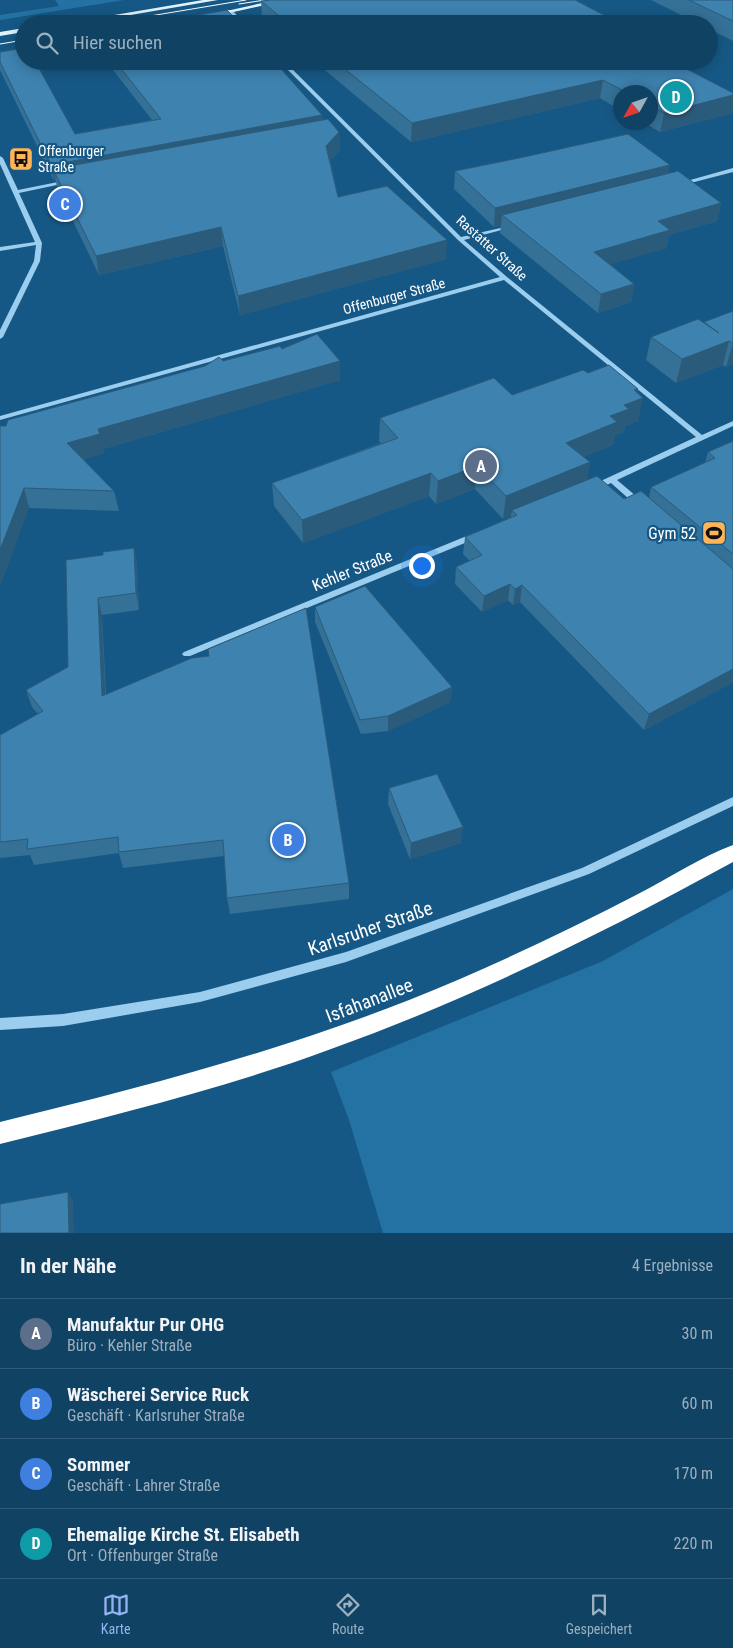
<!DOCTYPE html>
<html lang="de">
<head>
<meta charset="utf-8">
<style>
  :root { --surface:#104264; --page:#1e4d6d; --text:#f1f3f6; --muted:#9cb0bf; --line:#305b78; --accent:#95b2f1 }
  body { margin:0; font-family:"Roboto Condensed",sans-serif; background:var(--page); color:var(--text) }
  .compass { position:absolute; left:613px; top:85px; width:45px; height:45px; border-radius:50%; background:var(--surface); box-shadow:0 2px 12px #0003; rotate:230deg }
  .you { position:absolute; left:421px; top:565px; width:18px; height:18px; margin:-12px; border:4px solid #fff; border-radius:50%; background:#1a73e8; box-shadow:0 0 0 8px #1a73e833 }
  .badge { display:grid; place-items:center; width:32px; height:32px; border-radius:50%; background:var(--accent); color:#fff; font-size:16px; font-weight:700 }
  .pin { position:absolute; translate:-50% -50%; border:2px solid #fff; box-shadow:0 1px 5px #0006 }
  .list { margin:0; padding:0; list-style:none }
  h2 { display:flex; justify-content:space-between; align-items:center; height:65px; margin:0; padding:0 20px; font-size:21px }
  h2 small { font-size:16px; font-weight:400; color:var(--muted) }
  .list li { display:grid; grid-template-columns:32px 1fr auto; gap:15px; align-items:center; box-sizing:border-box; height:70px; padding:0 20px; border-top:1px solid var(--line) }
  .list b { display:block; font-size:19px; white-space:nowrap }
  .list p { margin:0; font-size:16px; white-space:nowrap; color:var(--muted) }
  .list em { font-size:16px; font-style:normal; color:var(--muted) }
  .icon { flex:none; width:28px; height:28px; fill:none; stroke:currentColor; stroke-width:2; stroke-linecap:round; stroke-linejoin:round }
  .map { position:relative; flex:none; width:733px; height:1233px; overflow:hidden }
  .search { position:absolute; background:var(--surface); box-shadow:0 2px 12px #0003; left:15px; right:15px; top:15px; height:55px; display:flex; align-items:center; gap:12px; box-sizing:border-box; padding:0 18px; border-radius:28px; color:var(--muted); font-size:19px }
  .sheet { height:345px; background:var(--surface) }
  nav { display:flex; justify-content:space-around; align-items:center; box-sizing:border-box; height:70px; border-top:1px solid var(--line); background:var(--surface); font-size:14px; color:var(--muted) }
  nav a { display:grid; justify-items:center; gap:2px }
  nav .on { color:var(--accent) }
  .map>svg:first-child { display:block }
</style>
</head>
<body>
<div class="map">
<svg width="733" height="1233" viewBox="0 0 733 1233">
  <rect width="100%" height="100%" fill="#165885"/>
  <g fill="#2471a3">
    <path d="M 55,0 L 124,0 L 0,20 L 0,15 L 59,6 Z"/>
    <path d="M 733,889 L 733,1233 L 383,1233 L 349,1120 L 331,1072 L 603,961 Z"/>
  </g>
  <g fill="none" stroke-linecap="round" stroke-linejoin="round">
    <g fill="#9bcdee" fill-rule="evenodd">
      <path d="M 228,10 L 232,10 L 245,24 L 240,24 L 228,12 Z"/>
      <path d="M 279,61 L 284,61 L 461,237 L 513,225 L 513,227 L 464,240 L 507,277 L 702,435 L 733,421 L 733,426 L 617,480 L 643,502 L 644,504 L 643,506 L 637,506 L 611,483 L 598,489 L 592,489 L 591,487 L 592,485 L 696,437 L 504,280 L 0,420 L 0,416 L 500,277 L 458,240 Z"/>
      <path d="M 0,156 L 3,158 L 18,190 L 68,180 L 71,182 L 19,193 L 42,243 L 40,261 L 3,337 L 0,339 L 0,330 L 34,261 L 36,245 L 0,251 L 0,247 L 35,242 L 0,164 Z"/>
      <path d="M 733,168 L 733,172 L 679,186 L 676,184 Z"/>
      <path d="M 474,533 L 477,534 L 478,536 L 477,538 L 190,656 L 184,656 L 182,654 L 184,652 Z"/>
      <path d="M 733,797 L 733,806 L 589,874 L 346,962 L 200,1002 L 63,1026 L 0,1030 L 0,1018 L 63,1014 L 200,992 L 346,952 L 582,868 Z"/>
    </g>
    <g fill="#e1f2ff" fill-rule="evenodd">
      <path d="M 203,0 L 218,0 L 78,24 L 61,24 Z"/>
      <path d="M 276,0 L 288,0 L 211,17 L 208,15 Z"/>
      <path d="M 24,28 L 24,32 L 0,36 L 0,32 Z"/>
    </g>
    <path fill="#fff" fill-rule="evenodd" d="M 733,845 L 733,862 C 603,933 471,999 331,1049 C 223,1089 111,1116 0,1144 L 0,1122 C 156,1084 312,1043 460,979 C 520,953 580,924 638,894 C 668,879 702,856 733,845 Z"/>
    <g stroke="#fff" stroke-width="1">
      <path d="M 239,4 L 265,0"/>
      <path d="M 102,24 L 246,0"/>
      <path d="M 0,44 L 24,40"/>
    </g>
  </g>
  <g fill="#357096">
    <path d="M 576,0 L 621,24 L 268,24 L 262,19 L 261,1 Z"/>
    <path d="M 651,0 L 733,0 L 733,41 L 709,29 L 709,24 L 699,24 Z"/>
    <path d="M 0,52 L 75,134 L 152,120 L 106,61 L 274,61 L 322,115 L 322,120 L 339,132 L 340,150 L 330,160 L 338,197 L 446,259 L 240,315 L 223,246 L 99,275 L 57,188 L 56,181 L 54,181 L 0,70 Z"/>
    <path d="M 314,61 L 690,61 L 689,70 L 733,93 L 733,108 L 732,113 L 660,132 L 643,122 L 650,122 L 650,92 L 620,92 L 620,110 L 600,98 L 411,142 Z"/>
    <path d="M 455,171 L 668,174 L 721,203 L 717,221 L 669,235 L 666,248 L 610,264 L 634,284 L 631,302 L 598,313 L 500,233 L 501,225 L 494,227 L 454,189 Z"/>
    <path d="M 733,311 L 733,364 L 726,367 L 723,365 L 676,383 L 646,360 L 651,337 L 704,323 L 704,322 Z"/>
    <path d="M 223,361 L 340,380 L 103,449 L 104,453 L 83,459 L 114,491 L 119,511 L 29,508 L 6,426 Z"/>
    <path d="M 588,373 L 638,389 L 637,393 L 638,421 L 625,426 L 624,432 L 615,435 L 613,445 L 583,457 L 590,462 L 587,479 L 624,499 L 649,498 L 651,487 L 705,463 L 708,452 L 733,441 L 733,682 L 644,730 L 520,602 L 513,605 L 508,600 L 482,612 L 455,584 L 456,567 L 470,561 L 463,554 L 465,537 L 511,517 L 511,516 L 503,519 L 475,489 L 436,504 L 429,496 L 303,543 L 274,506 L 272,483 L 381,443 L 379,441 L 380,418 L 512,395 Z"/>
    <path d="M 134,548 L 137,566 L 139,610 L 102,615 L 106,695 L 349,883 L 349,899 L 230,914 L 227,898 L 224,856 L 123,868 L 119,853 L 34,865 L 30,855 L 0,858 L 0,735 L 38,714 L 32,707 L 26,690 L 68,667 L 103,555 Z"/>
    <path d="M 315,607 L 452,687 L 450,702 L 388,731 L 361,734 L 315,622 Z"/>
    <path d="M 389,788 L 461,843 L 410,859 L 388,804 Z"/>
  </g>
  <g fill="#2b5b7a">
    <path d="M 685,61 L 690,61 L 687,78 L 677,64 Z"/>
    <path d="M 603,80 L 600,98 L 411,142 L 412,123 Z"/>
    <path d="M 733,95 L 733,108 L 732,113 L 660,132 L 664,113 Z"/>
    <path d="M 322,115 L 323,130 L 53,169 L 56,181 L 54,181 L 51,165 Z"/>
    <path d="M 339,132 L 340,150 L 327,164 L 326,146 Z"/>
    <path d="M 670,165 L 666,183 L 502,215 L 501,225 L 494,227 L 495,208 Z"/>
    <path d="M 721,203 L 717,221 L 669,235 L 666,248 L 591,270 L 594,252 L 658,221 Z"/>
    <path d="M 221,227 L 223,246 L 99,275 L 96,256 Z"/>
    <path d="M 447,240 L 446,259 L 240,315 L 238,296 Z"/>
    <path d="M 634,284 L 631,302 L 598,313 L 601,294 Z"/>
    <path d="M 729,341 L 723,365 L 676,383 L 682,359 Z"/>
    <path d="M 733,343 L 733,364 L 726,367 Z"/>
    <path d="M 340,361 L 340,380 L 103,449 L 104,453 L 72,462 L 67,443 L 98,429 Z"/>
    <path d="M 638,389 L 636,401 L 643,398 L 638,421 L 625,426 L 624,432 L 615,435 L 613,445 L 563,466 L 566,443 L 610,416 L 624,405 L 634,390 Z"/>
    <path d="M 590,462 L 586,486 L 512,510 L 511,516 L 503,519 L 506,496 Z"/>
    <path d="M 477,466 L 475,489 L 436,504 L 438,481 Z"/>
    <path d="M 431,473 L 429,496 L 303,543 L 302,520 Z"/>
    <path d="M 24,488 L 29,508 L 0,587 L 0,550 Z"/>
    <path d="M 134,548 L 137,566 L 139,610 L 136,593 Z"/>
    <path d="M 510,584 L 508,600 L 482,612 L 484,596 Z"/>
    <path d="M 522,585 L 520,602 L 513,605 L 515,589 Z"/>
    <path d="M 98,598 L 102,615 L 106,713 L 102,696 Z"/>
    <path d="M 733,669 L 733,682 L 644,730 L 649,714 Z"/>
    <path d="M 452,687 L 450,702 L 388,731 L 388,716 Z"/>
    <path d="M 463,827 L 461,843 L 410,859 L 411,843 Z"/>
    <path d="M 68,1192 L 73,1200 L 74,1233 L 69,1233 Z"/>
  </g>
  <g fill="#3e82af" stroke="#2b5b7a">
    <path d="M 270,0 L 575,0 L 621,24 L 289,24 L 261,1 Z"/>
    <path d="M 689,0 L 733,0 L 733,21 Z"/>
    <path d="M 227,10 L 240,24 L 147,24 Z"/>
    <path d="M 24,48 L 24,61 L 35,61 L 75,134 L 161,119 L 115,61 L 274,61 L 322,115 L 51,165 L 0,62 L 0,52 Z"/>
    <path d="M 335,61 L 685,61 L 677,64 L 733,93 L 733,95 L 664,113 L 650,106 L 650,92 L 626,92 L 603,80 L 412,123 Z"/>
    <path d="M 328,119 L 339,132 L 326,146 L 338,197 L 387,186 L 447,240 L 238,296 L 221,227 L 96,256 L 53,169 Z"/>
    <path d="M 628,134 L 670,165 L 495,208 L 455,171 L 524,157 Z"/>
    <path d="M 678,171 L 721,203 L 658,221 L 670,230 L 594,252 L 634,284 L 601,294 L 502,215 Z"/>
    <path d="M 733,311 L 733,343 L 729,341 L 682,359 L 651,337 L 698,319 L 719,333 L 704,322 Z"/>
    <path d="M 317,334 L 340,361 L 98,429 L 100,434 L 67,443 L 114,491 L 24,488 L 0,550 L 0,426 L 6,426 L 8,420 L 205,366 L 219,357 L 223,361 L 280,346 L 282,349 Z"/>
    <path d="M 609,365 L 638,389 L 634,390 L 643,398 L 624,405 L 629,409 L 610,416 L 617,422 L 566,443 L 590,462 L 506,496 L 477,466 L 438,481 L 431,473 L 302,520 L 272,483 L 398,438 L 380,418 L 494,378 L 512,395 L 583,370 L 588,373 Z"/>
    <path d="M 733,441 L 733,554 L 651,487 L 715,458 L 708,452 Z"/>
    <path d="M 597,476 L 624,499 L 641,491 L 733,569 L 733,669 L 649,714 L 522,585 L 515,589 L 510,584 L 484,596 L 456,567 L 482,555 L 465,537 L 517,515 L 512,510 Z"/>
    <path d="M 134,548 L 136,593 L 98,598 L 102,696 L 192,658 L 209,656 L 208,649 L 306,608 L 349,883 L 227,898 L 223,840 L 119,852 L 118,837 L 27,849 L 28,839 L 0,842 L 0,735 L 43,711 L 26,690 L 68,667 L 66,560 L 103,555 L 103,552 Z"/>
    <path d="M 365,586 L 452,687 L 388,716 L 360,720 L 315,607 Z"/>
    <path d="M 437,774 L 463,827 L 411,843 L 389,788 Z"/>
    <path d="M 68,1192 L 69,1233 L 0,1233 L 0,1204 Z"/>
  </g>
  <defs>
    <symbol id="bus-square" viewBox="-11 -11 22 22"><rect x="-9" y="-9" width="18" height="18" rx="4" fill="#ffb457" stroke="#165885"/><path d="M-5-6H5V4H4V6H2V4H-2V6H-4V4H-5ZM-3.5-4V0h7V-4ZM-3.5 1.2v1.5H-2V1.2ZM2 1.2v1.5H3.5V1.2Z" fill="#111"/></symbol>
    <symbol id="stadium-square" viewBox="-11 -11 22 22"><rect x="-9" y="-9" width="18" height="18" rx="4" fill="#ffb457" stroke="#165885"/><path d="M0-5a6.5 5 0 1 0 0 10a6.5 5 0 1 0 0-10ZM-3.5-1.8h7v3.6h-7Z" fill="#111"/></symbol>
  </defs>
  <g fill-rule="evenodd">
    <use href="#bus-square" x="7" y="145" width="28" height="28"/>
    <use href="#stadium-square" x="700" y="519" width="28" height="28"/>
  </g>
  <g text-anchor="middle" stroke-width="4.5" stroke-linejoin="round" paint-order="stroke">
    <g font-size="14" fill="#fff" stroke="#165885" text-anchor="start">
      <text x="38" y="156">Offenburger<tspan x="38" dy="16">Straße</tspan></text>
    </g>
    <g font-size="14" fill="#fff" stroke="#165885">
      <text transform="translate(492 248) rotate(42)" y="5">Rastatter Straße</text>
      <text transform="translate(394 296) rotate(-15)" y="5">Offenburger Straße</text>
    </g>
    <g font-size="16" fill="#fff" stroke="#165885" text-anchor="end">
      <text x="696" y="539">Gym 52</text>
    </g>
    <g font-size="16" fill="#fff" stroke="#165885">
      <text transform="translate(352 570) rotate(-22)" y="6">Kehler Straße</text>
    </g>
    <g font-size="19" fill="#fff" stroke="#165885">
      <text transform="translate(370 928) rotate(-19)" y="7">Karlsruher Straße</text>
      <text transform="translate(369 1000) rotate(-21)" y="7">Isfahanallee</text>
    </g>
  </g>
</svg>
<svg class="compass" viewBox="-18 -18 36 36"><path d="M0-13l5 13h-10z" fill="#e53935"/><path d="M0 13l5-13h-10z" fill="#9cb0bf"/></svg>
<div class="you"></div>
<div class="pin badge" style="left:481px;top:466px;background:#5c6f8a">A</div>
<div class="pin badge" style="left:288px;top:840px;background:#3f7fe0">B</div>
<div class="pin badge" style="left:65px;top:204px;background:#3f7fe0">C</div>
<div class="pin badge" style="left:676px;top:97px;background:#0f9aa8">D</div>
<div class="search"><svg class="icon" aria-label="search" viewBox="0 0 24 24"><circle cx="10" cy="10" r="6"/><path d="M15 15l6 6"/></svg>Hier suchen</div>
</div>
<section class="sheet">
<h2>In der Nähe<small>4 Ergebnisse</small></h2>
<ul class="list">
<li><span class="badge" style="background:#5c6f8a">A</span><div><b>Manufaktur Pur OHG</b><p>Büro · Kehler Straße</p></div><em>30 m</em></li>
<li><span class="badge" style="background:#3f7fe0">B</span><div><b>Wäscherei Service Ruck</b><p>Geschäft · Karlsruher Straße</p></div><em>60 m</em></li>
<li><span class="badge" style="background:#3f7fe0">C</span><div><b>Sommer</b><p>Geschäft · Lahrer Straße</p></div><em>170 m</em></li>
<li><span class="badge" style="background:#0f9aa8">D</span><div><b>Ehemalige Kirche St. Elisabeth</b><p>Ort · Offenburger Straße</p></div><em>220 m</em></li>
</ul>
</section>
<nav>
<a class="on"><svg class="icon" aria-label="map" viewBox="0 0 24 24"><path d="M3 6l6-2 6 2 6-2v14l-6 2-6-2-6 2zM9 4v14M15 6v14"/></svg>Karte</a>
<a><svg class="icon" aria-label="directions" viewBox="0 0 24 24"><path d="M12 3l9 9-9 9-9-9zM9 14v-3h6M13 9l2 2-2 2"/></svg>Route</a>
<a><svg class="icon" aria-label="saved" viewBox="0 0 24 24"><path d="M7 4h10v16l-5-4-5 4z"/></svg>Gespeichert</a>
</nav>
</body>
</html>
